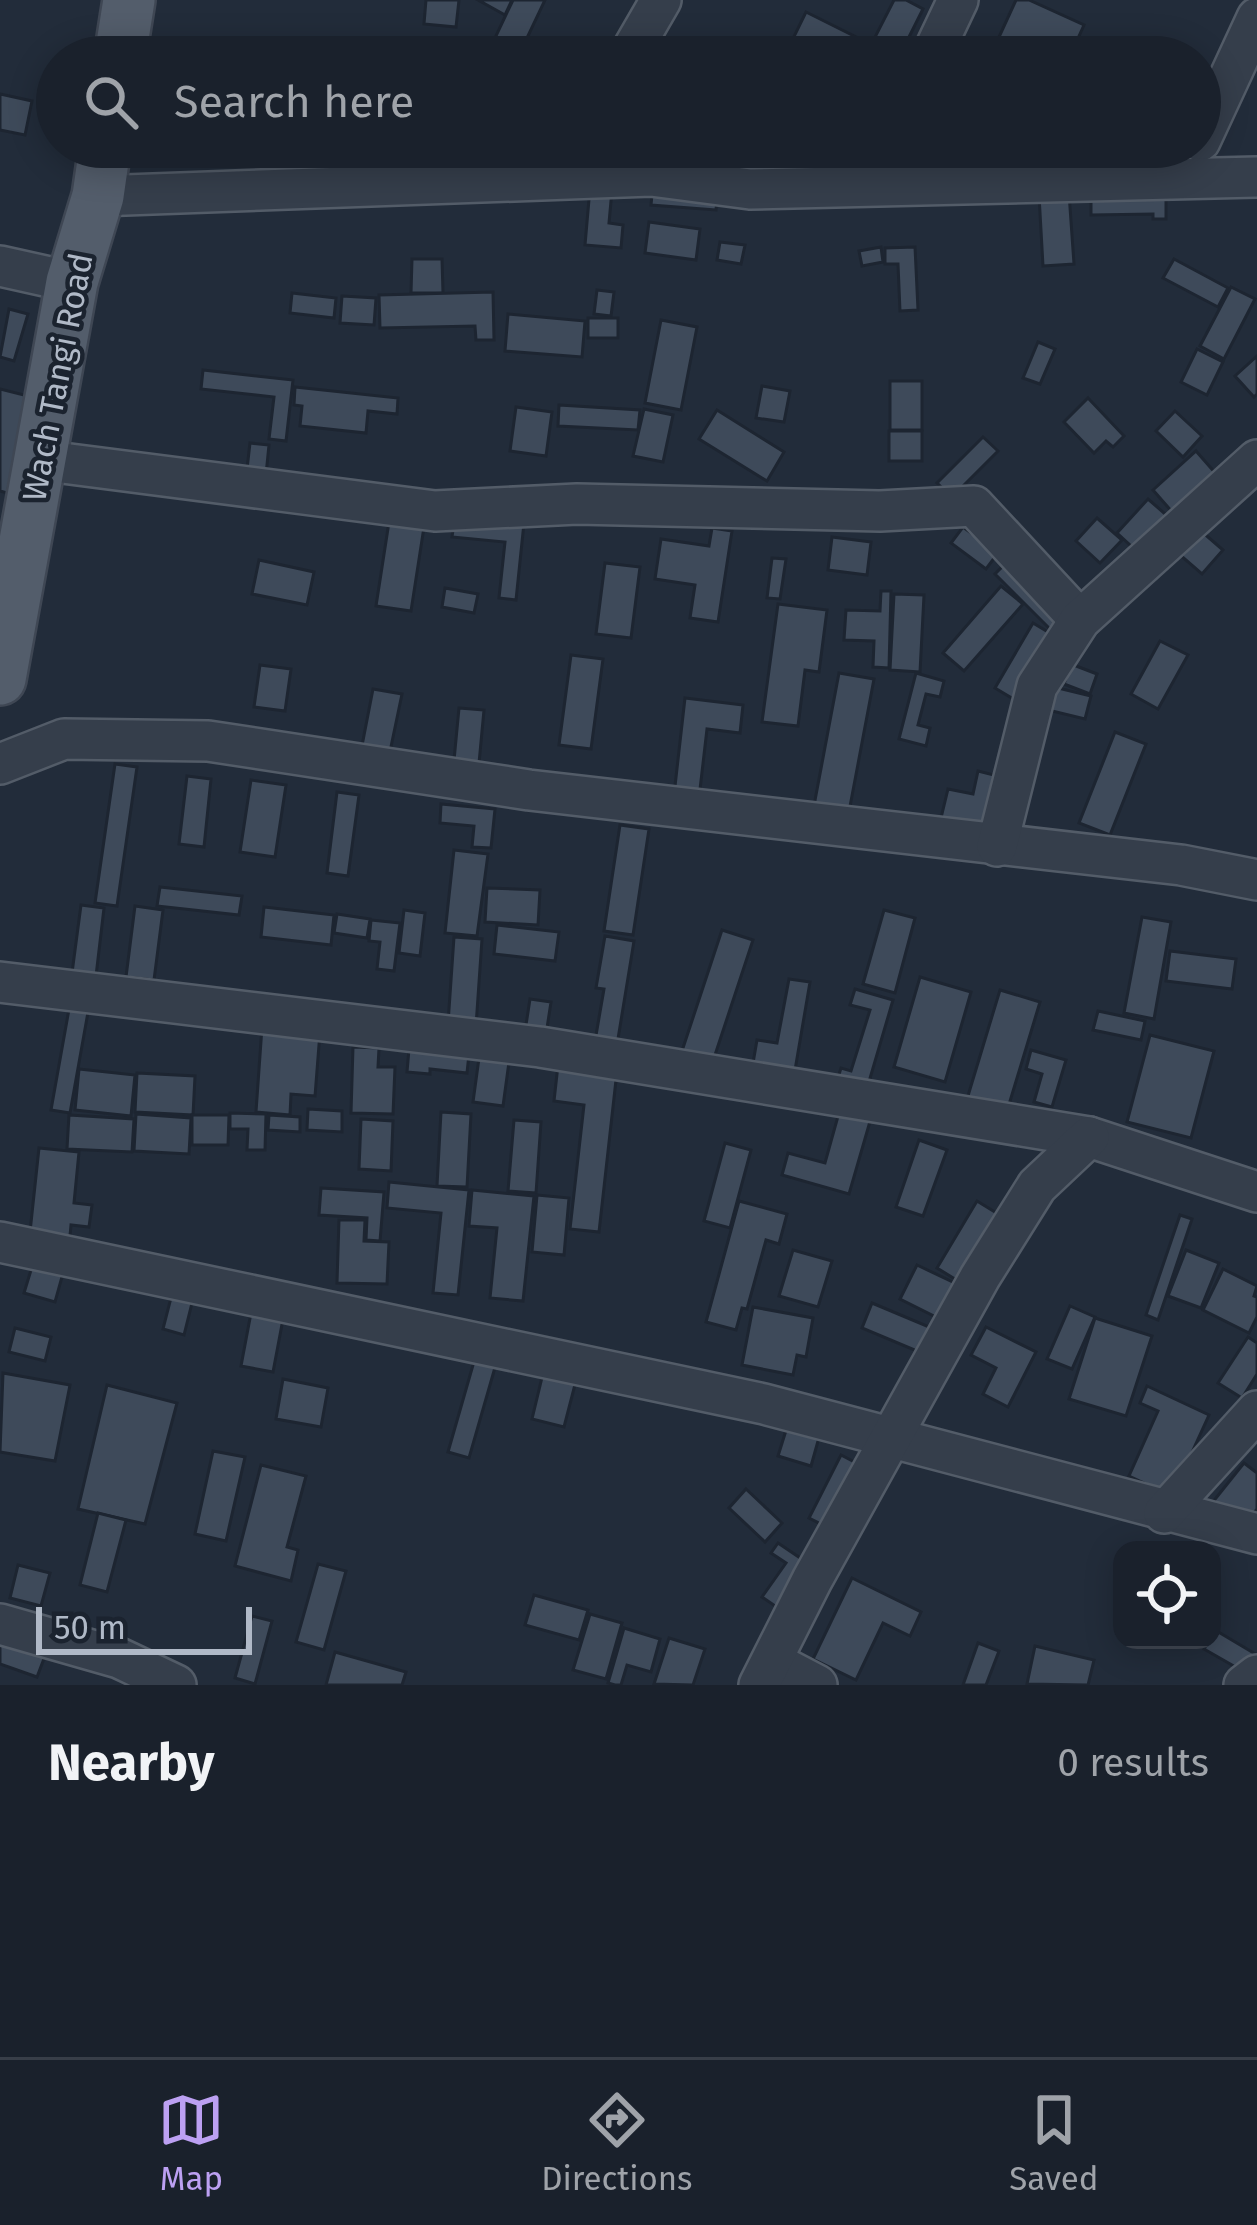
<!DOCTYPE html>
<html lang="en">
<head>
<meta charset="utf-8">
<style>
  :root { --surface:#1a212c; --page:#232934; --text:#f1f3f6; --muted:#9fa3a9; --line:#383e48; --accent:#bca0f2 }
  body { margin:0; font-family:"Fira Sans",sans-serif; background:var(--page); color:var(--text) }
  .controls { position:absolute; right:36px; bottom:36px; display:grid; overflow:hidden; border-radius:24px; box-shadow:0 6px 30px #0003 }
  .controls button { width:108px; height:108px; display:grid; place-items:center; padding:0; border:0; border-bottom:3px solid var(--line); background:var(--surface); color:var(--text); font:60px sans-serif }
  .scale { position:absolute; left:36px; bottom:30px; width:216px; box-sizing:border-box; padding-left:12px; border:6px solid #b0b9c7; border-top:0; font-size:33px; line-height:42px; white-space:nowrap; color:#b0b9c7; -webkit-text-stroke:9px #1b232f; paint-order:stroke }
  .list { margin:0; padding:0; list-style:none }
  h2 { display:flex; justify-content:space-between; align-items:center; height:156px; margin:0; padding:0 48px; font-size:51px }
  h2 small { font-size:39px; font-weight:400; color:var(--muted) }
  .icon { flex:none; width:66px; height:66px; fill:none; stroke:currentColor; stroke-width:2; stroke-linecap:round; stroke-linejoin:round }
  .map { position:relative; flex:none; width:1257px; height:1685px; overflow:hidden }
  .search { position:absolute; background:var(--surface); box-shadow:0 6px 30px #0003; left:36px; right:36px; top:36px; height:132px; display:flex; align-items:center; gap:30px; box-sizing:border-box; padding:0 42px; border-radius:66px; color:var(--muted); font-size:45px }
  .sheet { height:372px; background:var(--surface) }
  nav { display:flex; justify-content:space-around; align-items:center; box-sizing:border-box; height:168px; border-top:3px solid var(--line); background:var(--surface); font-size:33px; color:var(--muted) }
  nav a { display:grid; justify-items:center; gap:6px }
  nav .on { color:var(--accent) }
  .map>svg:first-child { display:block }
</style>
</head>
<body>
<div class="map">
<svg width="1257" height="1685" viewBox="0 0 1257 1685">
  <rect width="100%" height="100%" fill="#222c3a"/>
  <g fill="#3e4a5a" stroke="#1d2531" stroke-width="3">
    <path d="M 426,0 L 459,0 L 456,27 L 424,24 Z"/>
    <path d="M 478,0 L 512,0 L 505,15 Z"/>
    <path d="M 513,0 L 545,0 L 518,57 L 486,57 Z"/>
    <path d="M 894,0 L 906,0 L 923,9 L 900,55 L 873,41 Z"/>
    <path d="M 1016,0 L 1029,0 L 1084,25 L 1070,56 L 1036,40 L 1031,51 L 999,37 Z"/>
    <path d="M 806,12 L 868,43 L 861,57 L 784,57 Z"/>
    <path d="M 0,94 L 32,101 L 25,135 L 0,130 Z"/>
    <path d="M 541,147 L 570,147 L 569,158 L 540,156 Z"/>
    <path d="M 734,147 L 775,147 L 782,151 L 776,162 L 749,148 L 738,169 L 725,162 Z"/>
    <path d="M 653,184 L 718,189 L 716,210 L 651,205 Z"/>
    <path d="M 590,188 L 612,190 L 609,223 L 623,225 L 621,248 L 585,245 Z"/>
    <path d="M 1166,192 L 1166,219 L 1153,219 L 1153,214 L 1091,215 L 1091,194 Z"/>
    <path d="M 1069,193 L 1074,264 L 1043,266 L 1039,195 Z"/>
    <path d="M 649,222 L 700,229 L 696,260 L 645,253 Z"/>
    <path d="M 720,242 L 745,245 L 741,264 L 717,260 Z"/>
    <path d="M 881,247 L 883,262 L 862,266 L 859,251 Z"/>
    <path d="M 915,247 L 918,310 L 900,311 L 898,264 L 885,264 L 885,248 Z"/>
    <path d="M 412,259 L 442,259 L 443,293 L 411,293 Z"/>
    <path d="M 1174,259 L 1228,288 L 1218,307 L 1163,278 Z"/>
    <path d="M 1231,287 L 1255,299 L 1224,359 L 1200,346 Z"/>
    <path d="M 597,290 L 614,292 L 611,316 L 594,314 Z"/>
    <path d="M 493,292 L 494,340 L 476,340 L 475,326 L 380,328 L 379,295 Z"/>
    <path d="M 292,293 L 336,298 L 334,318 L 290,313 Z"/>
    <path d="M 342,296 L 376,298 L 374,325 L 340,323 Z"/>
    <path d="M 9,309 L 28,314 L 14,361 L 0,357 Z"/>
    <path d="M 508,314 L 585,321 L 582,357 L 505,351 Z"/>
    <rect x="588" y="318" width="30" height="20"/>
    <path d="M 661,320 L 697,327 L 681,410 L 645,403 Z"/>
    <path d="M 1038,342 L 1055,349 L 1040,384 L 1023,378 Z"/>
    <path d="M 1197,349 L 1223,362 L 1207,395 L 1181,382 Z"/>
    <path d="M 1257,356 L 1257,394 L 1254,397 L 1235,376 Z"/>
    <path d="M 203,370 L 293,380 L 286,441 L 269,439 L 274,397 L 201,389 Z"/>
    <rect x="890" y="381" width="32" height="49"/>
    <path d="M 762,386 L 790,391 L 784,422 L 756,418 Z"/>
    <path d="M 295,387 L 398,398 L 397,414 L 368,411 L 366,433 L 300,426 L 302,406 L 294,405 Z"/>
    <path d="M 0,389 L 32,397 L 7,493 L 0,491 Z"/>
    <path d="M 1088,398 L 1124,436 L 1113,447 L 1106,441 L 1094,453 L 1064,422 Z"/>
    <path d="M 559,405 L 640,410 L 638,430 L 558,426 Z"/>
    <path d="M 516,407 L 552,412 L 546,456 L 510,451 Z"/>
    <path d="M 644,409 L 673,415 L 663,462 L 633,456 Z"/>
    <path d="M 717,410 L 784,452 L 767,481 L 699,439 Z"/>
    <path d="M 1175,411 L 1202,436 L 1183,457 L 1156,431 Z"/>
    <rect x="889" y="431" width="33" height="30"/>
    <path d="M 983,437 L 998,451 L 952,497 L 937,483 Z"/>
    <path d="M 250,443 L 269,445 L 265,485 L 247,469 Z"/>
    <path d="M 1196,451 L 1217,475 L 1174,514 L 1153,490 Z"/>
    <path d="M 1148,499 L 1172,520 L 1141,555 L 1117,533 Z"/>
    <path d="M 455,516 L 524,523 L 516,600 L 499,598 L 505,542 L 452,537 Z"/>
    <path d="M 1097,518 L 1122,540 L 1100,563 L 1076,541 Z"/>
    <path d="M 389,522 L 424,527 L 411,611 L 376,606 Z"/>
    <path d="M 1193,524 L 1223,550 L 1202,574 L 1172,548 Z"/>
    <path d="M 963,527 L 998,553 L 986,569 L 951,543 Z"/>
    <path d="M 712,528 L 732,531 L 718,622 L 690,618 L 695,585 L 655,579 L 661,539 L 709,546 Z"/>
    <path d="M 832,537 L 871,542 L 867,575 L 828,570 Z"/>
    <path d="M 772,558 L 786,559 L 780,599 L 767,598 Z"/>
    <path d="M 259,560 L 314,572 L 307,605 L 252,594 Z"/>
    <path d="M 1009,560 L 1067,621 L 1054,633 L 995,574 Z"/>
    <path d="M 605,563 L 640,567 L 631,638 L 596,634 Z"/>
    <path d="M 1001,586 L 1023,604 L 964,671 L 943,653 Z"/>
    <path d="M 445,588 L 478,594 L 474,613 L 442,607 Z"/>
    <path d="M 881,591 L 891,591 L 889,668 L 873,667 L 874,641 L 844,640 L 846,610 L 880,611 Z"/>
    <path d="M 894,594 L 924,595 L 920,672 L 890,670 Z"/>
    <path d="M 778,604 L 827,610 L 819,672 L 805,670 L 798,726 L 762,722 Z"/>
    <path d="M 1033,623 L 1058,638 L 1020,703 L 995,688 Z"/>
    <path d="M 1160,641 L 1188,655 L 1158,709 L 1131,694 Z"/>
    <path d="M 571,655 L 603,659 L 591,749 L 559,745 Z"/>
    <path d="M 1071,664 L 1097,674 L 1090,694 L 1064,684 Z"/>
    <path d="M 260,665 L 291,669 L 285,711 L 254,707 Z"/>
    <path d="M 839,673 L 874,679 L 848,817 L 813,811 Z"/>
    <path d="M 916,673 L 944,681 L 940,697 L 926,694 L 918,725 L 930,728 L 926,746 L 899,739 Z"/>
    <path d="M 1054,687 L 1091,696 L 1085,719 L 1048,710 Z"/>
    <path d="M 373,689 L 402,694 L 388,761 L 360,756 Z"/>
    <path d="M 685,698 L 743,705 L 740,733 L 707,729 L 699,798 L 674,795 Z"/>
    <path d="M 459,708 L 484,710 L 478,774 L 453,771 Z"/>
    <path d="M 1115,732 L 1146,744 L 1110,835 L 1079,823 Z"/>
    <path d="M 115,764 L 137,767 L 117,906 L 95,903 Z"/>
    <path d="M 978,771 L 994,775 L 982,827 L 941,818 L 948,789 L 973,794 Z"/>
    <path d="M 187,776 L 211,779 L 204,847 L 179,844 Z"/>
    <path d="M 251,780 L 286,785 L 275,857 L 240,852 Z"/>
    <path d="M 337,792 L 359,795 L 348,876 L 327,873 Z"/>
    <path d="M 441,804 L 495,809 L 491,848 L 472,847 L 474,826 L 440,823 Z"/>
    <path d="M 620,825 L 649,829 L 633,935 L 604,931 Z"/>
    <path d="M 454,850 L 488,854 L 477,936 L 445,933 Z"/>
    <path d="M 160,887 L 242,896 L 239,915 L 157,906 Z"/>
    <path d="M 487,888 L 540,890 L 538,925 L 485,922 Z"/>
    <path d="M 81,905 L 104,908 L 96,976 L 72,973 Z"/>
    <path d="M 135,906 L 163,910 L 154,980 L 126,977 Z"/>
    <path d="M 264,907 L 334,915 L 331,945 L 261,937 Z"/>
    <path d="M 404,910 L 425,913 L 420,956 L 399,953 Z"/>
    <path d="M 884,910 L 915,918 L 895,993 L 863,984 Z"/>
    <path d="M 337,914 L 370,919 L 367,938 L 334,933 Z"/>
    <path d="M 1142,917 L 1171,922 L 1154,1019 L 1124,1013 Z"/>
    <path d="M 371,920 L 400,923 L 394,971 L 377,969 L 380,942 L 369,941 Z"/>
    <path d="M 497,925 L 559,932 L 555,961 L 494,954 Z"/>
    <path d="M 722,930 L 753,940 L 712,1064 L 681,1054 Z"/>
    <path d="M 605,936 L 634,941 L 616,1051 L 594,1047 L 604,989 L 596,988 Z"/>
    <path d="M 454,937 L 482,939 L 476,1026 L 448,1024 Z"/>
    <path d="M 1170,951 L 1236,959 L 1232,989 L 1166,981 Z"/>
    <path d="M 920,977 L 971,992 L 945,1082 L 894,1067 Z"/>
    <path d="M 789,979 L 810,982 L 794,1076 L 752,1069 L 757,1040 L 777,1043 Z"/>
    <path d="M 855,989 L 893,1000 L 866,1092 L 836,1084 L 841,1068 L 851,1071 L 870,1010 L 850,1005 Z"/>
    <path d="M 1000,990 L 1040,1002 L 1004,1121 L 964,1109 Z"/>
    <path d="M 71,998 L 90,1001 L 70,1113 L 51,1110 Z"/>
    <path d="M 530,999 L 551,1002 L 545,1041 L 524,1038 Z"/>
    <path d="M 1098,1011 L 1145,1021 L 1141,1040 L 1093,1030 Z"/>
    <path d="M 262,1027 L 320,1032 L 315,1096 L 291,1094 L 290,1115 L 256,1112 Z"/>
    <path d="M 1150,1035 L 1214,1051 L 1191,1138 L 1127,1122 Z"/>
    <path d="M 353,1047 L 379,1048 L 378,1067 L 395,1067 L 393,1114 L 351,1113 Z"/>
    <path d="M 409,1049 L 469,1054 L 467,1073 L 430,1069 L 430,1074 L 407,1072 Z"/>
    <path d="M 1031,1050 L 1066,1060 L 1052,1107 L 1034,1102 L 1042,1074 L 1026,1069 Z"/>
    <path d="M 479,1058 L 509,1062 L 503,1106 L 473,1102 Z"/>
    <path d="M 558,1065 L 617,1071 L 599,1232 L 570,1229 L 584,1105 L 554,1101 Z"/>
    <path d="M 79,1069 L 135,1075 L 131,1116 L 75,1110 Z"/>
    <path d="M 137,1073 L 195,1076 L 193,1115 L 135,1112 Z"/>
    <path d="M 308,1109 L 342,1111 L 342,1132 L 307,1130 Z"/>
    <path d="M 840,1109 L 871,1118 L 849,1194 L 782,1175 L 788,1153 L 825,1163 Z"/>
    <path d="M 441,1112 L 471,1114 L 467,1187 L 437,1186 Z"/>
    <path d="M 230,1113 L 266,1114 L 265,1150 L 247,1150 L 248,1129 L 230,1129 Z"/>
    <path d="M 136,1114 L 191,1118 L 189,1154 L 134,1151 Z"/>
    <path d="M 69,1115 L 134,1119 L 132,1152 L 67,1149 Z"/>
    <path d="M 192,1115 L 229,1115 L 228,1145 L 192,1145 Z"/>
    <path d="M 269,1115 L 300,1117 L 300,1132 L 268,1130 Z"/>
    <path d="M 361,1119 L 393,1121 L 391,1171 L 359,1169 Z"/>
    <path d="M 514,1120 L 541,1122 L 536,1193 L 508,1191 Z"/>
    <path d="M 919,1140 L 947,1150 L 923,1216 L 896,1207 Z"/>
    <path d="M 725,1143 L 751,1150 L 730,1228 L 704,1221 Z"/>
    <path d="M 39,1148 L 79,1152 L 74,1203 L 92,1205 L 89,1227 L 71,1225 L 70,1236 L 30,1232 Z"/>
    <path d="M 389,1182 L 469,1190 L 458,1295 L 433,1293 L 441,1213 L 387,1208 Z"/>
    <path d="M 321,1188 L 384,1192 L 380,1241 L 366,1240 L 367,1218 L 319,1215 Z"/>
    <path d="M 472,1190 L 534,1196 L 523,1301 L 490,1298 L 497,1228 L 469,1226 Z"/>
    <path d="M 537,1195 L 569,1198 L 564,1255 L 532,1252 Z"/>
    <path d="M 739,1201 L 787,1214 L 779,1244 L 766,1240 L 747,1309 L 742,1308 L 736,1330 L 706,1322 Z"/>
    <path d="M 977,1201 L 1003,1217 L 963,1284 L 937,1268 Z"/>
    <path d="M 1180,1215 L 1192,1219 L 1158,1320 L 1146,1315 Z"/>
    <path d="M 339,1220 L 365,1220 L 364,1241 L 389,1242 L 387,1284 L 337,1283 Z"/>
    <path d="M 793,1250 L 832,1261 L 818,1307 L 779,1296 Z"/>
    <path d="M 1186,1250 L 1219,1263 L 1201,1308 L 1168,1296 Z"/>
    <path d="M 35,1257 L 65,1266 L 55,1302 L 24,1293 Z"/>
    <path d="M 917,1265 L 961,1286 L 944,1321 L 900,1299 Z"/>
    <path d="M 1223,1269 L 1257,1286 L 1254,1296 L 1257,1297 L 1257,1317 L 1249,1333 L 1203,1310 Z"/>
    <path d="M 172,1294 L 193,1299 L 184,1335 L 163,1329 Z"/>
    <path d="M 872,1303 L 934,1329 L 924,1354 L 862,1328 Z"/>
    <path d="M 1070,1306 L 1095,1317 L 1072,1369 L 1047,1359 Z"/>
    <path d="M 753,1307 L 813,1318 L 806,1357 L 797,1355 L 793,1375 L 742,1365 Z"/>
    <path d="M 251,1313 L 283,1319 L 273,1372 L 241,1366 Z"/>
    <path d="M 1095,1318 L 1152,1336 L 1126,1416 L 1069,1399 Z"/>
    <path d="M 986,1327 L 1036,1352 L 1008,1407 L 983,1394 L 996,1368 L 971,1355 Z"/>
    <path d="M 15,1328 L 51,1337 L 45,1361 L 9,1352 Z"/>
    <path d="M 1248,1337 L 1257,1343 L 1257,1374 L 1242,1398 L 1218,1383 Z"/>
    <path d="M 475,1358 L 496,1364 L 469,1458 L 448,1452 Z"/>
    <path d="M 545,1365 L 578,1373 L 564,1427 L 532,1419 Z"/>
    <path d="M 3,1373 L 70,1385 L 55,1461 L 0,1452 Z"/>
    <path d="M 283,1379 L 328,1388 L 321,1427 L 276,1419 Z"/>
    <path d="M 107,1385 L 177,1403 L 145,1524 L 78,1509 Z"/>
    <path d="M 1147,1386 L 1209,1415 L 1172,1496 L 1129,1476 L 1158,1411 L 1140,1403 Z"/>
    <path d="M 788,1424 L 820,1434 L 811,1466 L 778,1456 Z"/>
    <path d="M 213,1451 L 245,1457 L 226,1541 L 195,1534 Z"/>
    <path d="M 841,1455 L 862,1466 L 829,1528 L 809,1518 Z"/>
    <path d="M 1244,1463 L 1257,1473 L 1257,1509 L 1251,1517 L 1212,1503 Z"/>
    <path d="M 261,1465 L 306,1476 L 287,1547 L 298,1550 L 291,1581 L 235,1566 Z"/>
    <path d="M 746,1489 L 782,1523 L 765,1542 L 729,1508 Z"/>
    <path d="M 98,1513 L 126,1520 L 107,1592 L 80,1585 Z"/>
    <path d="M 778,1543 L 809,1564 L 778,1608 L 762,1597 L 786,1563 L 771,1553 Z"/>
    <path d="M 318,1564 L 346,1571 L 324,1650 L 296,1642 Z"/>
    <path d="M 18,1565 L 50,1573 L 41,1606 L 10,1598 Z"/>
    <path d="M 852,1578 L 921,1612 L 910,1636 L 883,1623 L 856,1680 L 813,1659 Z"/>
    <path d="M 534,1595 L 588,1610 L 579,1640 L 525,1625 Z"/>
    <path d="M 590,1614 L 622,1623 L 606,1679 L 573,1670 Z"/>
    <path d="M 252,1616 L 272,1621 L 255,1684 L 235,1678 Z"/>
    <path d="M 624,1628 L 660,1639 L 651,1672 L 627,1665 L 621,1685 L 615,1685 L 608,1683 Z"/>
    <path d="M 1215,1630 L 1257,1655 L 1246,1673 L 1204,1649 Z"/>
    <path d="M 669,1638 L 705,1649 L 693,1685 L 654,1684 Z"/>
    <path d="M 0,1641 L 45,1656 L 37,1677 L 0,1664 Z"/>
    <path d="M 978,1643 L 999,1651 L 986,1685 L 963,1685 Z"/>
    <path d="M 1035,1646 L 1094,1660 L 1088,1685 L 1027,1684 Z"/>
    <path d="M 335,1652 L 406,1672 L 402,1685 L 326,1685 Z"/>
  </g>
  <g fill="none" stroke-linecap="round" stroke-linejoin="round">
    <defs>
      <g id="minor">
        <path d="M 628,57 L 661,0"/>
        <path d="M 931,57 L 958,0"/>
        <path d="M 1200,141 L 1257,18"/>
        <path d="M 98,196 L 651,176 L 750,189 L 1257,177"/>
        <path d="M 0,266 L 72,282"/>
        <path d="M 39,460 L 435,511 L 577,504 L 880,511 L 974,506 L 1080,620"/>
        <path d="M 0,764 L 64,739 L 208,741 L 529,790 L 1181,865 L 1257,880"/>
        <path d="M 997,846 L 1037,686 L 1080,620 L 1257,460"/>
        <path d="M 0,982 L 540,1047 L 1089,1137 L 1257,1192"/>
        <path d="M 0,1242 L 764,1404 L 1257,1534"/>
        <path d="M 1164,1513 L 1257,1411"/>
        <path d="M 0,1624 L 119,1658 L 176,1685"/>
        <path d="M 773,1662 L 817,1685"/>
        <path d="M 759,1685 L 812,1580 L 980,1277 L 1037,1186 L 1089,1137"/>
        <path d="M 1244,1685 L 1257,1675"/>
      </g>
      <g id="major">
        <path d="M 120,57 L 129,0"/>
        <path d="M 0,679 L 72,282 L 98,196 L 105,147"/>
      </g>
    </defs>
    <use href="#minor" stroke="#535c68" stroke-width="44"/>
    <use href="#major" stroke="#3f4754" stroke-width="56"/>
    <use href="#minor" stroke="#353e4b" stroke-width="39"/>
    <use href="#major" stroke="#535d6b" stroke-width="51"/>
  </g>
  <g text-anchor="middle" stroke-width="9" stroke-linejoin="round" paint-order="stroke">
    <g font-size="33" fill="#b0b9c7" stroke="#1b232f">
      <text transform="translate(57 377) rotate(-79)" y="12">Wach Tangi Road</text>
    </g>
  </g>
</svg>
<div class="controls">
<button><svg class="icon" aria-label="locate" viewBox="0 0 24 24"><circle cx="12" cy="12" r="6"/><path d="M12 2v4M12 18v4M2 12h4M18 12h4"/></svg></button>
</div>
<div class="scale">50 m</div>
<div class="search"><svg class="icon" aria-label="search" viewBox="0 0 24 24"><circle cx="10" cy="10" r="6"/><path d="M15 15l6 6"/></svg>Search here</div>
</div>
<section class="sheet">
<h2>Nearby<small>0 results</small></h2>
<ul class="list">
</ul>
</section>
<nav>
<a class="on"><svg class="icon" aria-label="map" viewBox="0 0 24 24"><path d="M3 6l6-2 6 2 6-2v14l-6 2-6-2-6 2zM9 4v14M15 6v14"/></svg>Map</a>
<a><svg class="icon" aria-label="directions" viewBox="0 0 24 24"><path d="M12 3l9 9-9 9-9-9zM9 14v-3h6M13 9l2 2-2 2"/></svg>Directions</a>
<a><svg class="icon" aria-label="saved" viewBox="0 0 24 24"><path d="M7 4h10v16l-5-4-5 4z"/></svg>Saved</a>
</nav>
</body>
</html>
